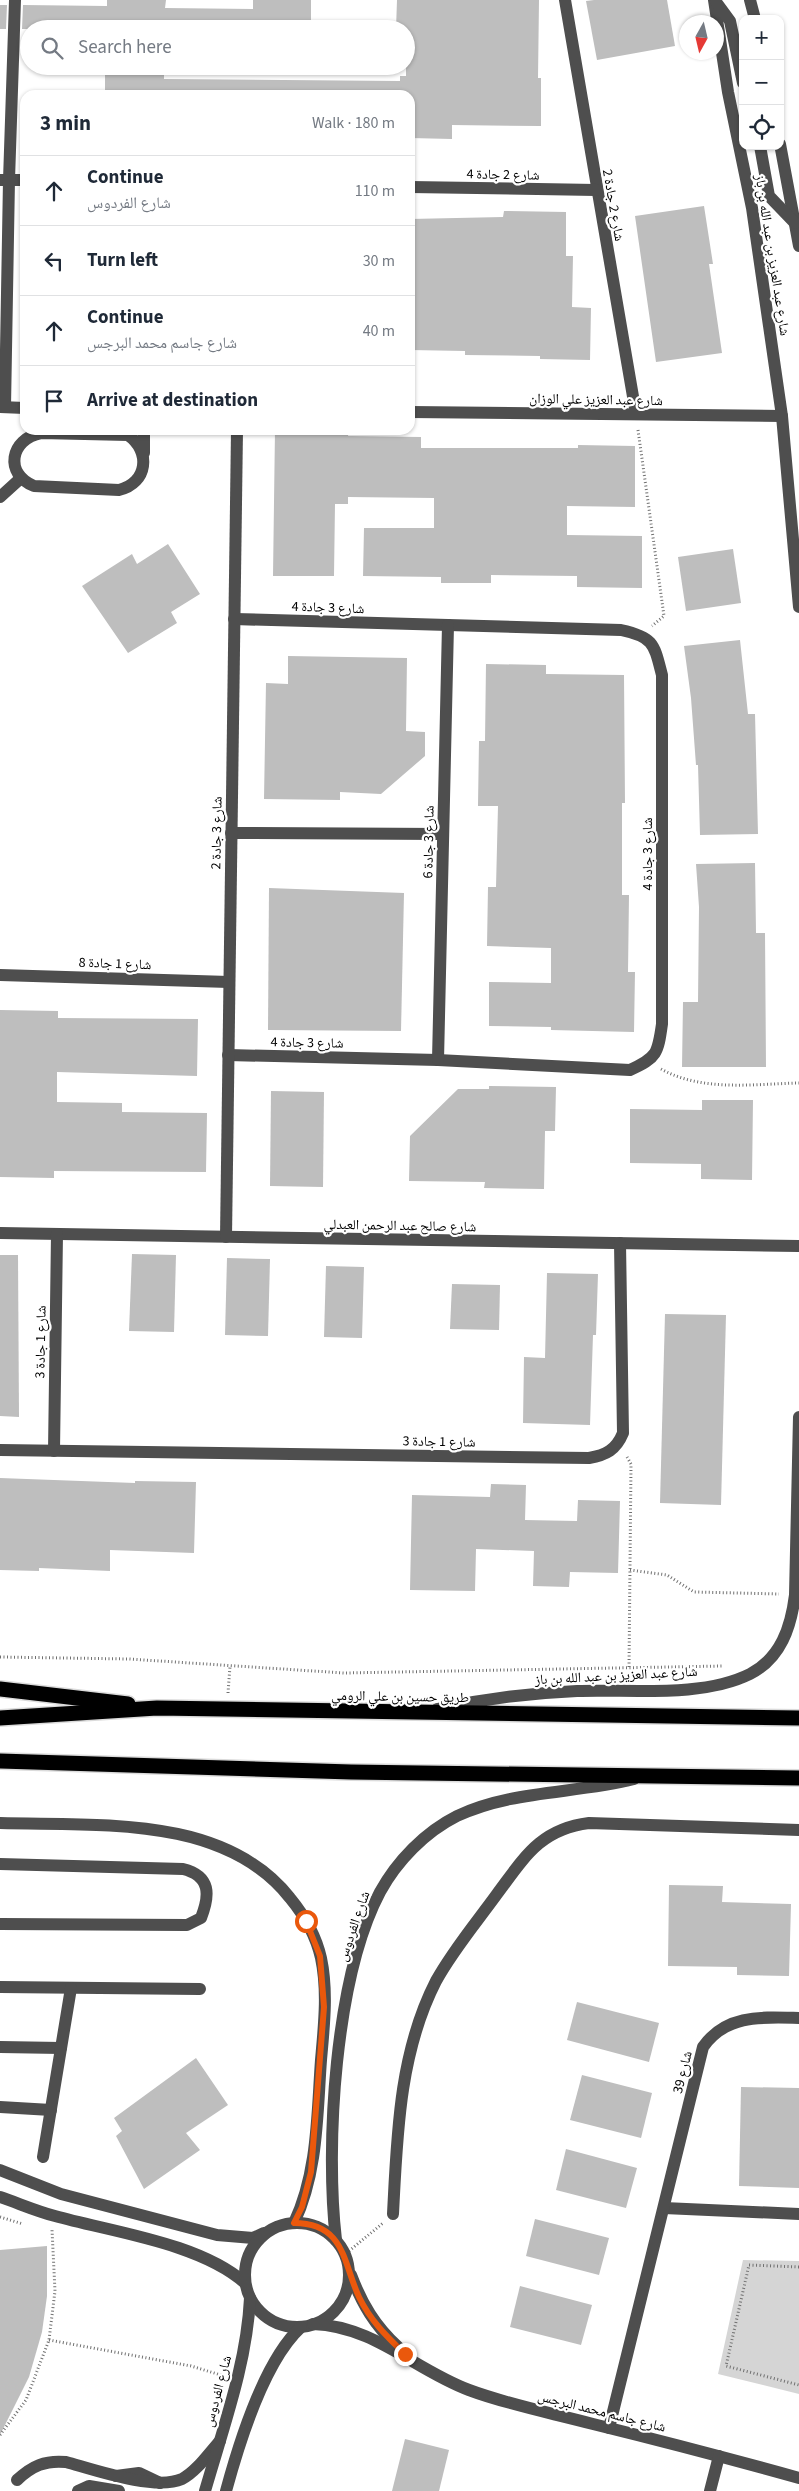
<!DOCTYPE html>
<html lang="en">
<head>
<meta charset="utf-8">
<style>
  :root { --surface:#fff; --page:#f2f2f3; --text:#1f2937; --muted:#747a83; --line:#e0e1e3 }
  body { margin:0; font-family:"Source Sans 3","Noto Naskh Arabic",sans-serif; background:var(--page); color:var(--text) }
  .controls { position:absolute; right:15px; top:15px; display:grid; overflow:hidden; border-radius:10px; box-shadow:0 1px 4px #0004 }
  .controls button { width:45px; height:45px; display:grid; place-items:center; padding:0; border:0; border-bottom:1px solid var(--line); background:var(--surface); color:var(--text); font:25px sans-serif }
  .compass { position:absolute; left:679px; top:15px; width:45px; height:45px; border-radius:50%; background:var(--surface); box-shadow:0 1px 4px #0004; rotate:188deg }
  .stop { position:absolute; width:15px; height:15px; margin:-11px; border:4px solid #ea580c; border-radius:50%; background:#fff }
  .stop.end { background:#ea580c; border-color:#fff; box-shadow:0 1px 5px #0008 }
  .list { margin:0; padding:0; list-style:none }
  h2 { display:flex; justify-content:space-between; align-items:center; height:65px; margin:0; padding:0 20px; font-size:21px }
  h2 small { font-size:16px; font-weight:400; color:var(--muted) }
  .list li { display:grid; grid-template-columns:32px 1fr auto; gap:15px; align-items:center; box-sizing:border-box; height:70px; padding:0 20px; border-top:1px solid var(--line) }
  .list b { display:block; font-size:19px; white-space:nowrap }
  .list p { margin:0; font-size:16px; white-space:nowrap; color:var(--muted) }
  .list em { font-size:16px; font-style:normal; color:var(--muted) }
  .icon { flex:none; width:28px; height:28px; fill:none; stroke:currentColor; stroke-width:2; stroke-linecap:round; stroke-linejoin:round }
  .map { position:relative; flex:none; width:799px; height:2491px; overflow:hidden }
  .search { position:absolute; background:var(--surface); box-shadow:0 1px 4px #0004; left:20px; top:20px; width:395px; height:55px; display:flex; align-items:center; gap:12px; box-sizing:border-box; padding:0 18px; border-radius:28px; color:var(--muted); font-size:19px }
  .panel { position:absolute; background:var(--surface); box-shadow:0 1px 4px #0004; left:20px; top:90px; width:395px; height:345px; border-radius:15px }
  .map>svg:first-child { display:block }
</style>
</head>
<body>
<div class="map">
<svg width="799" height="2491" viewBox="0 0 799 2491">
  <rect width="100%" height="100%" fill="#fff"/>
  <path fill="#d5d5d5" d="M 743,2260 L 799,2261 L 799,2394 L 718,2374 Z"/>
  <g fill="#bebebe">
    <path d="M 107,0 L 166,0 L 165,8 L 253,9 L 253,0 L 311,0 L 311,29 L 22,29 L 23,5 L 107,6 Z"/>
    <path d="M 397,0 L 539,0 L 538,78 L 541,78 L 541,126 L 452,125 L 452,139 L 410,138 L 410,95 L 105,95 L 105,70 L 164,71 L 164,79 L 400,81 L 400,76 L 406,76 L 406,29 L 396,29 Z"/>
    <path d="M 594,0 L 667,0 L 675,46 L 597,60 L 586,1 Z"/>
    <path d="M 0,5 L 7,5 L 6,29 L 0,29 Z"/>
    <path d="M 704,206 L 713,264 L 709,264 L 722,353 L 656,362 L 635,216 Z"/>
    <path d="M 504,211 L 566,212 L 566,256 L 573,256 L 572,307 L 591,308 L 590,360 L 540,359 L 540,356 L 465,355 L 465,351 L 410,350 L 410,219 L 503,217 Z"/>
    <path d="M 275,430 L 349,431 L 348,436 L 421,437 L 421,448 L 578,448 L 578,445 L 635,446 L 635,507 L 567,506 L 567,535 L 642,536 L 642,588 L 577,587 L 577,576 L 491,575 L 491,583 L 441,583 L 441,577 L 363,576 L 364,528 L 434,528 L 434,498 L 348,497 L 348,504 L 335,504 L 334,576 L 273,576 Z"/>
    <path d="M 168,544 L 200,594 L 171,612 L 177,623 L 128,653 L 82,586 L 132,554 L 137,564 Z"/>
    <path d="M 733,549 L 741,603 L 686,611 L 678,557 Z"/>
    <path d="M 740,640 L 748,714 L 755,714 L 758,834 L 700,835 L 698,765 L 696,765 L 691,698 L 684,646 Z"/>
    <path d="M 288,656 L 407,658 L 406,731 L 425,732 L 425,756 L 381,794 L 340,792 L 340,800 L 264,799 L 266,683 L 288,684 Z"/>
    <path d="M 486,664 L 546,665 L 546,674 L 624,675 L 625,803 L 622,803 L 622,895 L 629,895 L 628,972 L 635,972 L 634,1032 L 551,1030 L 551,1027 L 489,1026 L 489,982 L 551,983 L 551,948 L 487,946 L 488,887 L 496,887 L 498,806 L 478,806 L 479,741 L 485,741 Z"/>
    <path d="M 755,863 L 756,933 L 765,933 L 766,1067 L 682,1067 L 683,1002 L 698,1002 L 699,907 L 696,864 Z"/>
    <path d="M 269,888 L 404,893 L 401,1031 L 268,1030 Z"/>
    <path d="M 0,1010 L 58,1011 L 58,1018 L 198,1019 L 197,1076 L 57,1072 L 57,1102 L 122,1103 L 122,1112 L 207,1113 L 206,1172 L 54,1171 L 54,1178 L 0,1177 Z"/>
    <path d="M 489,1086 L 556,1087 L 555,1131 L 545,1131 L 544,1189 L 484,1188 L 485,1182 L 409,1181 L 410,1136 L 458,1089 L 489,1089 Z"/>
    <path d="M 271,1091 L 324,1092 L 323,1187 L 270,1186 Z"/>
    <path d="M 702,1100 L 753,1100 L 752,1180 L 701,1179 L 701,1164 L 630,1163 L 630,1109 L 702,1110 Z"/>
    <path d="M 132,1254 L 176,1255 L 174,1332 L 129,1331 Z"/>
    <path d="M 0,1255 L 18,1255 L 19,1417 L 0,1416 Z"/>
    <path d="M 227,1258 L 270,1259 L 268,1336 L 225,1335 Z"/>
    <path d="M 326,1266 L 364,1267 L 362,1338 L 324,1337 Z"/>
    <path d="M 547,1273 L 598,1274 L 596,1335 L 593,1335 L 590,1425 L 523,1423 L 524,1357 L 545,1358 Z"/>
    <path d="M 452,1284 L 500,1285 L 499,1330 L 450,1329 Z"/>
    <path d="M 665,1314 L 726,1315 L 721,1505 L 660,1503 Z"/>
    <path d="M 0,1478 L 135,1483 L 135,1481 L 196,1482 L 194,1553 L 110,1550 L 110,1571 L 39,1568 L 39,1571 L 0,1570 Z"/>
    <path d="M 491,1484 L 526,1485 L 525,1520 L 577,1521 L 578,1500 L 620,1501 L 618,1573 L 570,1572 L 569,1587 L 533,1586 L 534,1551 L 476,1549 L 475,1591 L 410,1590 L 412,1495 L 490,1497 Z"/>
    <path d="M 669,1885 L 723,1886 L 722,1902 L 791,1904 L 789,1976 L 737,1975 L 737,1967 L 668,1966 Z"/>
    <path d="M 577,2002 L 659,2023 L 649,2062 L 567,2040 Z"/>
    <path d="M 196,2058 L 228,2105 L 186,2133 L 200,2150 L 144,2189 L 116,2136 L 122,2131 L 114,2118 Z"/>
    <path d="M 582,2075 L 652,2093 L 641,2138 L 570,2120 Z"/>
    <path d="M 741,2087 L 799,2088 L 799,2188 L 739,2186 Z"/>
    <path d="M 566,2149 L 637,2168 L 626,2208 L 556,2190 Z"/>
    <path d="M 535,2219 L 609,2238 L 599,2275 L 526,2256 Z"/>
    <path d="M 47,2246 L 47,2296 L 42,2332 L 29,2377 L 0,2435 L 0,2250 Z"/>
    <path d="M 520,2286 L 592,2305 L 581,2345 L 510,2327 Z"/>
    <path d="M 405,2439 L 449,2450 L 439,2491 L 392,2491 Z"/>
  </g>
  <g fill="none" stroke-linecap="round" stroke-linejoin="round">
    <defs>
      <g id="highway">
        <path d="M 0,1689 L 128,1704"/>
        <path d="M 0,1718 L 157,1708 L 799,1718"/>
        <path d="M 0,1761 L 351,1772 L 799,1778"/>
      </g>
    </defs>
    <use href="#highway" stroke="#dbdbdb" stroke-width="18"/>
    <g stroke="#707070" stroke-width="3" stroke-dasharray="1 2.5" stroke-linecap="butt">
      <path d="M 638,430 L 664,616 L 652,626"/>
      <path d="M 661,1069 C 702,1092 753,1084 799,1083"/>
      <path d="M 627,1457 L 631,1464 L 629,1668"/>
      <path d="M 630,1570 L 667,1575 L 694,1592 L 779,1594"/>
      <path d="M 0,1657 L 129,1659 L 344,1673 L 723,1666"/>
      <path d="M 228,1693 L 230,1666"/>
      <path d="M 0,2217 L 23,2224"/>
      <path d="M 349,2251 L 383,2223"/>
      <path d="M 799,2267 L 749,2265 L 726,2366 L 799,2385"/>
      <path d="M 49,2340 L 191,2366 L 224,2376"/>
      <path d="M 0,2435 L 26,2400 L 49,2340 L 55,2291 L 52,2230"/>
    </g>
    <g stroke="#4e4e4e" stroke-width="12">
      <path d="M 565,0 L 636,414"/>
      <path d="M 714,0 L 728,92 L 752,208 L 782,416 L 799,607"/>
      <path d="M 750,0 L 755,19"/>
      <path d="M 716,2 L 730,21 L 743,83"/>
      <path d="M 780,144 L 799,246"/>
      <path d="M 760,146 L 769,196 L 795,223"/>
      <path d="M 0,180 L 25,180"/>
      <path d="M 410,187 L 596,190"/>
      <path d="M 0,407 L 25,408"/>
      <path d="M 5,407 L 9,180 L 15,0"/>
      <path d="M 410,412 L 782,416"/>
      <path d="M 41,433 L 128,435 C 151,451 148,483 119,490 L 34,486 C 4,474 10,439 41,433 Z"/>
      <path d="M 144,453 L 144,430"/>
      <path d="M 0,497 L 21,478"/>
      <path d="M 231,833 L 443,834"/>
      <path d="M 0,975 L 229,982"/>
      <path d="M 228,1055 L 438,1060 L 630,1070 C 657,1058 658,1053 662,1024 L 662,675 C 654,644 654,637 621,630 L 234,619"/>
      <path d="M 438,1060 L 448,625"/>
      <path d="M 0,1233 L 799,1246"/>
      <path d="M 226,1237 L 237,430"/>
      <path d="M 0,1450 L 589,1458 C 606,1455 616,1450 623,1433 L 620,1243"/>
      <path d="M 54,1451 L 57,1234"/>
      <path d="M 437,1709 C 483,1699 530,1693 577,1691 C 630,1689 702,1698 750,1674 C 781,1658 791,1627 795,1595 L 799,1417"/>
      <path d="M 0,1823 C 96,1826 224,1814 290,1898 C 304,1915 316,1936 321,1958 C 328,1991 324,2026 321,2060 C 317,2115 318,2172 294,2223"/>
      <path d="M 0,1864 L 183,1869 C 211,1876 210,1895 201,1918 L 187,1925 L 0,1924"/>
      <path d="M 0,1987 L 200,1989"/>
      <path d="M 0,2047 L 61,2048"/>
      <path d="M 0,2107 L 51,2110"/>
      <path d="M 43,2157 L 71,1988"/>
      <path d="M 0,2170 L 61,2194 L 217,2235 L 253,2238 L 264,2233"/>
      <path d="M 0,2197 C 18,2203 36,2211 55,2216 C 112,2232 200,2243 245,2283"/>
      <path d="M 664,2208 L 799,2214"/>
      <path d="M 393,2214 C 397,2136 399,2053 436,1981 C 453,1950 476,1923 497,1894 C 524,1858 540,1829 589,1823 L 799,1830"/>
      <circle cx="297" cy="2275" r="52"/>
      <path d="M 336,2240 C 325,2145 335,1977 380,1892 C 397,1861 425,1832 457,1816 C 512,1790 575,1794 634,1779"/>
      <path d="M 351,2275 C 362,2304 375,2326 398,2347"/>
      <path d="M 313,2324 C 374,2326 415,2370 469,2390 C 509,2405 552,2413 593,2424 C 662,2441 731,2459 799,2478"/>
      <path d="M 609,2428 L 703,2047 C 726,2014 762,2017 799,2018"/>
      <path d="M 116,2476 L 139,2473 L 160,2483"/>
      <path d="M 17,2480 C 32,2466 45,2460 66,2462 C 95,2470 155,2491 182,2479 C 197,2471 209,2453 220,2441"/>
      <path d="M 78,2491 L 89,2486 L 119,2491"/>
      <path d="M 205,2491 C 223,2428 247,2363 250,2298"/>
      <path d="M 226,2491 C 239,2443 265,2360 301,2327"/>
      <path d="M 710,2491 L 719,2456"/>
    </g>
    <use href="#highway" stroke="#000" stroke-width="15"/>
  </g>
  <g fill="none" stroke-linecap="round" stroke-linejoin="round">
    <path stroke="#ea580c" stroke-width="6" d="M 306,1921 L 320,1956 L 324,2007 L 311,2172 L 302,2207 L 294,2223 C 345,2223 343,2263 359,2297 C 370,2320 387,2337 405,2354"/>
  </g>
  <g text-anchor="middle" stroke-width="4.5" stroke-linejoin="round" paint-order="stroke">
    <g font-size="14" fill="#000" stroke="#fff">
      <text transform="translate(503 174) rotate(1)" y="5">شارع 2 جادة 4</text>
      <text transform="translate(614 205) rotate(80)" y="5">شارع 2 جادة 2</text>
      <text transform="translate(773 255) rotate(81)" y="5">شارع عبد العزيز بن عبد الله بن باز</text>
      <text transform="translate(596 399) rotate(1)" y="5">شارع عبد العزيز علي الوزان</text>
      <text transform="translate(328 607) rotate(2)" y="5">شارع 3 جادة 4</text>
      <text transform="translate(216 833) rotate(-89)" y="5">شارع 3 جادة 2</text>
      <text transform="translate(428 842) rotate(-89)" y="5">شارع 3 جادة 6</text>
      <text transform="translate(647 854) rotate(-90)" y="5">شارع 3 جادة 4</text>
      <text transform="translate(115 963) rotate(2)" y="5">شارع 1 جادة 8</text>
      <text transform="translate(307 1042) rotate(1)" y="5">شارع 3 جادة 4</text>
      <text transform="translate(400 1225) rotate(1)" y="5">شارع صالح عبد الرحمن العبدلي</text>
      <text transform="translate(40 1342) rotate(-89)" y="5">شارع 1 جادة 3</text>
      <text transform="translate(439 1441) rotate(1)" y="5">شارع 1 جادة 3</text>
      <text transform="translate(616 1675) rotate(-3)" y="5">شارع عبد العزيز بن عبد الله بن باز</text>
      <text transform="translate(400 1696) rotate(1)" y="5">طريق حسين بن علي الرومي</text>
      <text transform="translate(353 1926) rotate(-71)" y="5">شارع الفردوس</text>
      <text transform="translate(682 2072) rotate(-76)" y="5">شارع 39</text>
      <text transform="translate(217 2391) rotate(-75)" y="5">شارع الفردوس</text>
      <text transform="translate(602 2411) rotate(14)" y="5">شارع جاسم محمد البرجس</text>
    </g>
  </g>
</svg>
<div class="controls">
<button>+</button>
<button>−</button>
<button><svg class="icon" aria-label="locate" viewBox="0 0 24 24"><circle cx="12" cy="12" r="6"/><path d="M12 2v4M12 18v4M2 12h4M18 12h4"/></svg></button>
</div>
<svg class="compass" viewBox="-18 -18 36 36"><path d="M0-13l5 13h-10z" fill="#e53935"/><path d="M0 13l5-13h-10z" fill="#747a83"/></svg>
<div class="stop" style="left:306px;top:1921px"></div>
<div class="stop end" style="left:405px;top:2354px"></div>
<div class="search"><svg class="icon" aria-label="search" viewBox="0 0 24 24"><circle cx="10" cy="10" r="6"/><path d="M15 15l6 6"/></svg>Search here</div>
<section class="panel">
<h2>3 min<small>Walk · 180 m</small></h2>
<ul class="list">
<li><svg class="icon" aria-label="ahead" viewBox="0 0 24 24"><path d="M12 20V5M6 11l6-6 6 6"/></svg><div><b>Continue</b><p>شارع الفردوس</p></div><em>110 m</em></li>
<li><svg class="icon" aria-label="left" viewBox="0 0 24 24"><path d="M17 20v-9H6M10 6l-5 5 5 5"/></svg><div><b>Turn left</b></div><em>30 m</em></li>
<li><svg class="icon" aria-label="ahead" viewBox="0 0 24 24"><path d="M12 20V5M6 11l6-6 6 6"/></svg><div><b>Continue</b><p>شارع جاسم محمد البرجس</p></div><em>40 m</em></li>
<li><svg class="icon" aria-label="arrive" viewBox="0 0 24 24"><path d="M6 21V4h12l-3 4 3 4H6"/></svg><div><b>Arrive at destination</b></div></li>
</ul>
</section>
</div>
</body>
</html>
